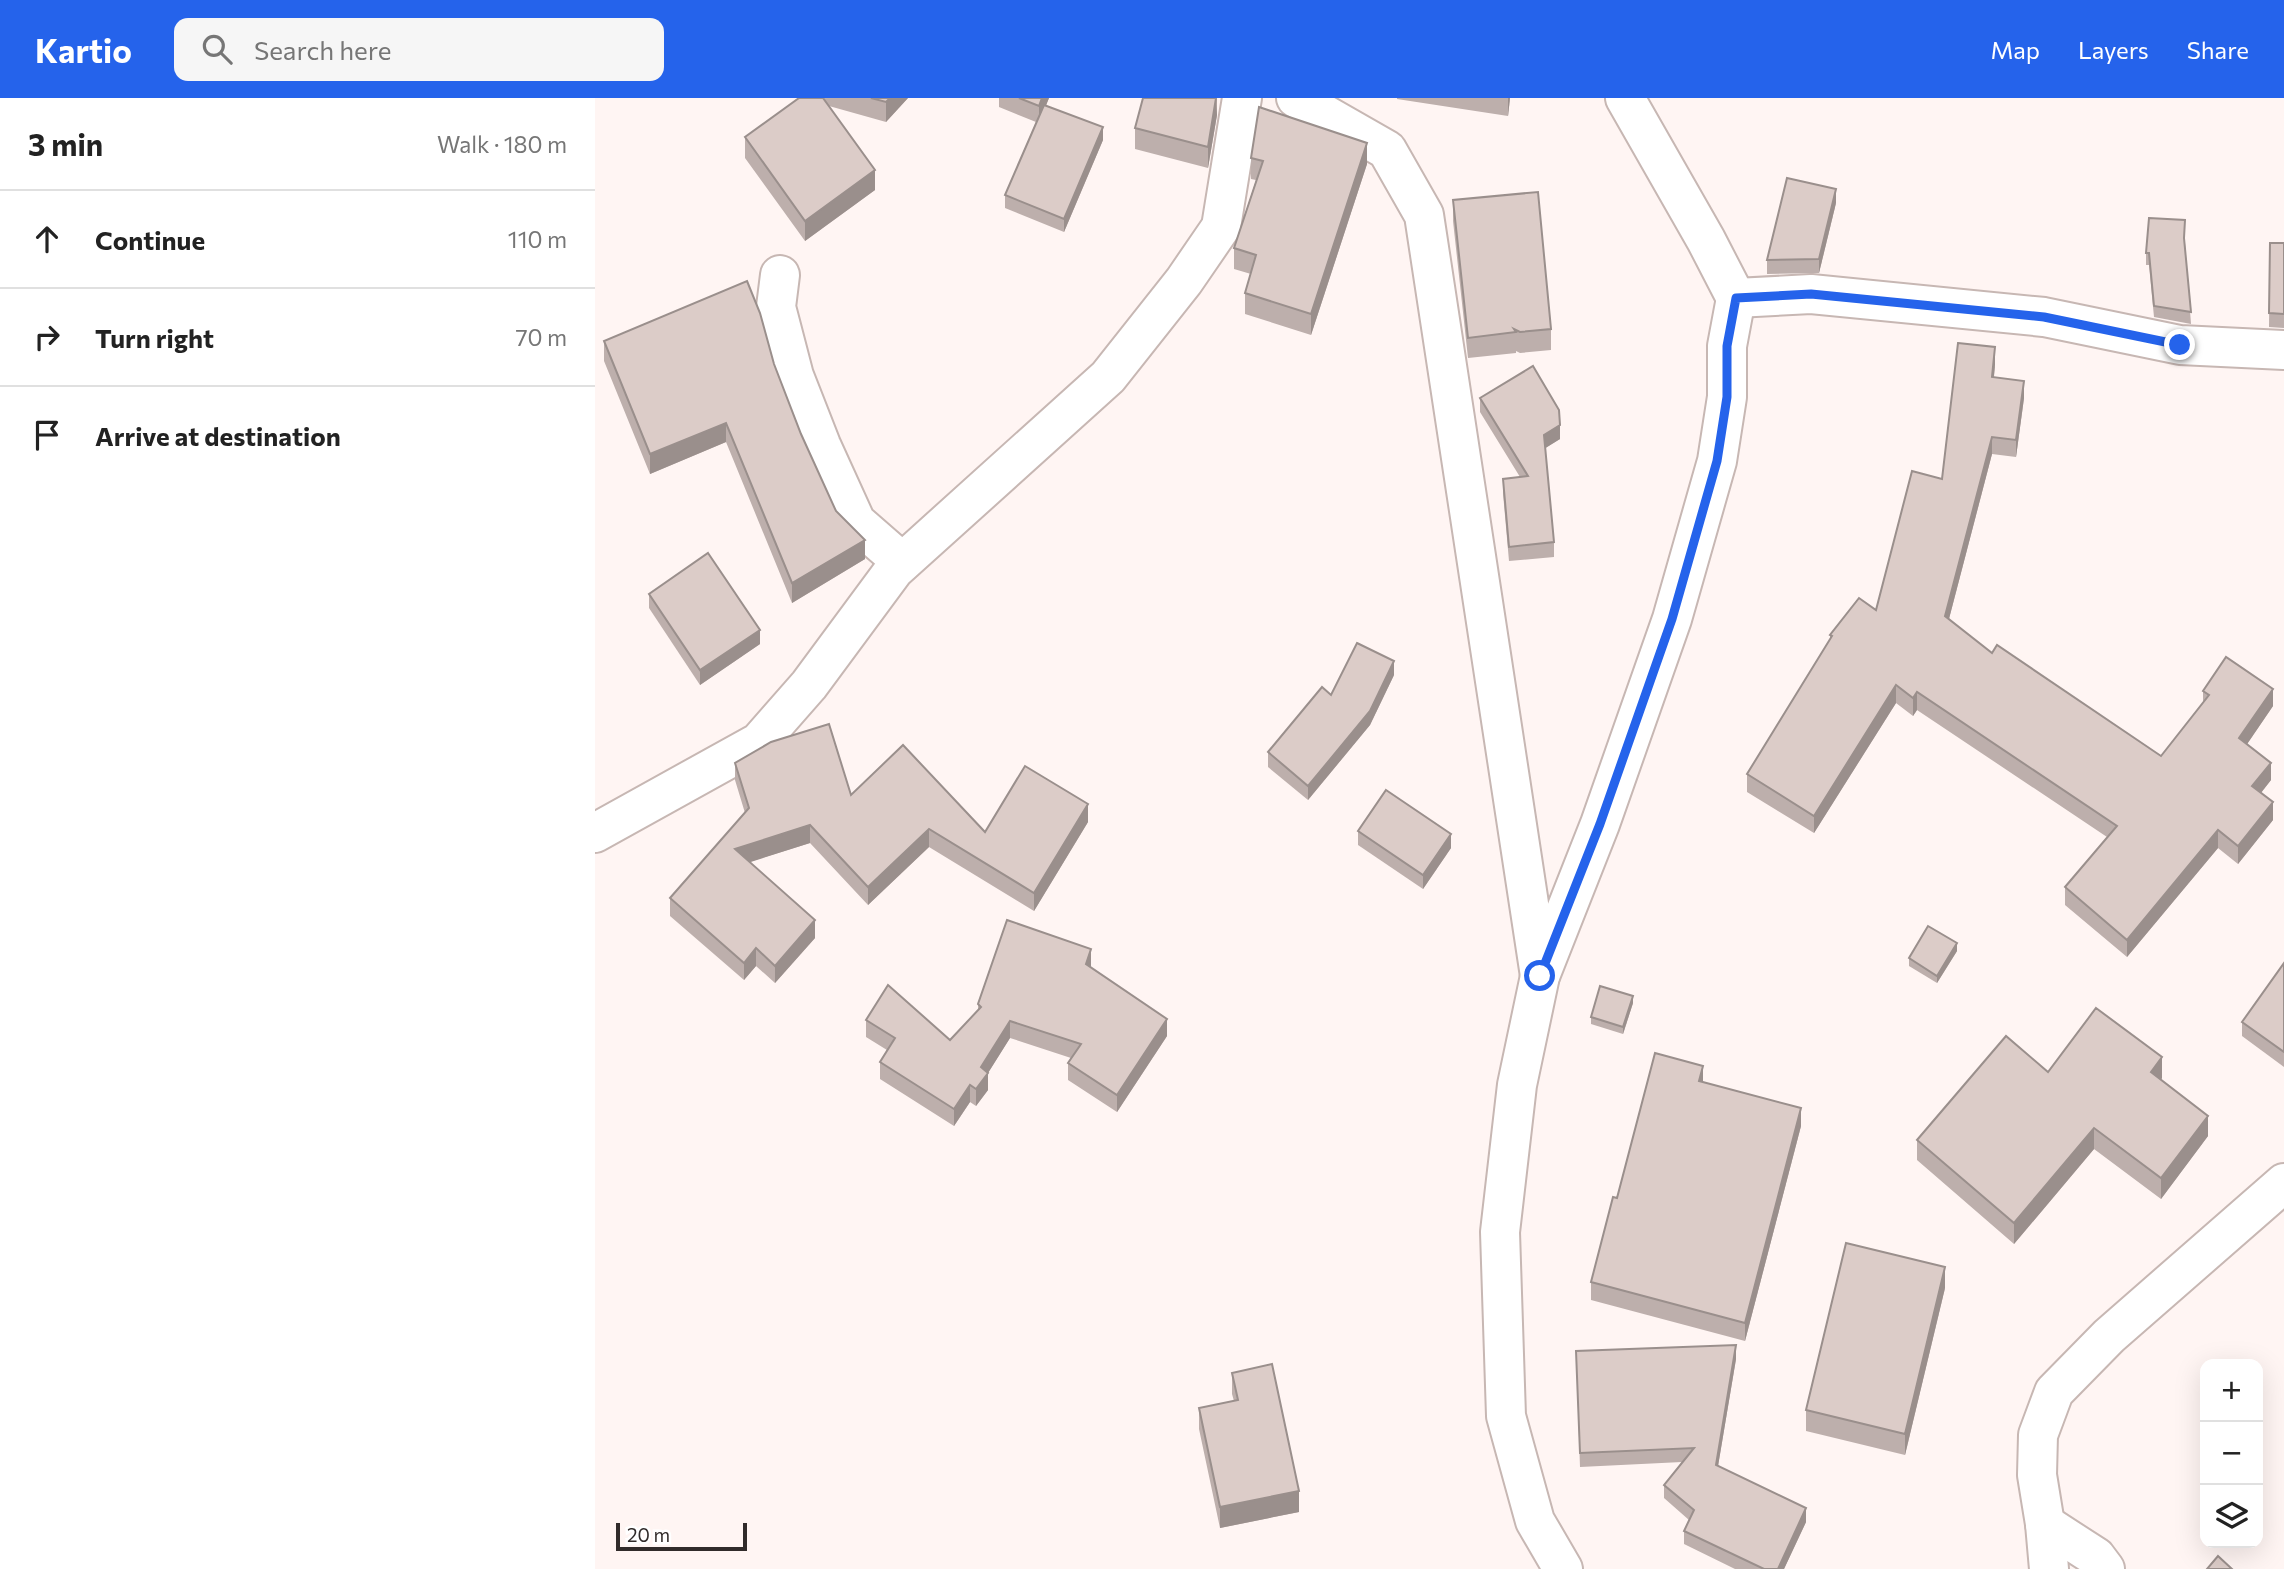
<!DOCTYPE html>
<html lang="en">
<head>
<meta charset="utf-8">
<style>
  :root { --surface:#fff; --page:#f6f6f6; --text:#222; --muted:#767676; --line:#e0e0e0; --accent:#2563eb }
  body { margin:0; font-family:Commissioner,sans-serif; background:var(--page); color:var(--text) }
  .controls { position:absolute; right:21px; bottom:21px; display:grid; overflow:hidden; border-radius:14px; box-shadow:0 7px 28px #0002 }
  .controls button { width:63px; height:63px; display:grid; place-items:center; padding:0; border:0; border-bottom:2px solid var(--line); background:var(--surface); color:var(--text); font:35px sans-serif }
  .scale { position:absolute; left:21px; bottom:18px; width:131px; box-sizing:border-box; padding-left:7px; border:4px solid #312b2a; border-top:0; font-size:19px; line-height:24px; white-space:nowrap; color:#312b2a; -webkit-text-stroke:5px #fff; paint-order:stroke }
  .stop { position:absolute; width:21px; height:21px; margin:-16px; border:5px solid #2563eb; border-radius:50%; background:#fff }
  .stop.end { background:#2563eb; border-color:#fff; box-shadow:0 2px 7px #0008 }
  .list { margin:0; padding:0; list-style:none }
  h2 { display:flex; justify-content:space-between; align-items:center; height:91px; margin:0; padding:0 28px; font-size:30px }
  h2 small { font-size:23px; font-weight:400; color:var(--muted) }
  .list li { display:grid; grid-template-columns:46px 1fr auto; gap:21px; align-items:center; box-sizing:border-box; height:98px; padding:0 28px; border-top:2px solid var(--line) }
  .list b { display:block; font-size:26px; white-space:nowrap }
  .list em { font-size:23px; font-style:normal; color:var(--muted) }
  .icon { flex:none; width:38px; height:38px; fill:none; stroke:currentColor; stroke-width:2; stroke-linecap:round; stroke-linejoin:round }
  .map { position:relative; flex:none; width:1689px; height:1471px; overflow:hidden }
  header { display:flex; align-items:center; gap:42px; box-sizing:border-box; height:98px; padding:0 35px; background:var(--accent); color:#fff }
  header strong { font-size:33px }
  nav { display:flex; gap:38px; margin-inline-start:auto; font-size:24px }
  .search { width:490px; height:63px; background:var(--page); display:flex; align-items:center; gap:18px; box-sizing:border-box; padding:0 24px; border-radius:14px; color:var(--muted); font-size:26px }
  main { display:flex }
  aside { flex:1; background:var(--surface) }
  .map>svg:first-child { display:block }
</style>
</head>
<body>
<header>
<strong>Kartio</strong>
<div class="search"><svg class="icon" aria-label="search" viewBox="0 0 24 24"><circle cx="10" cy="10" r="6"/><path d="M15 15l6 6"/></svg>Search here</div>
<nav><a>Map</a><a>Layers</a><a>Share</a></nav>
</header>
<main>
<aside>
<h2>3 min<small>Walk · 180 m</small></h2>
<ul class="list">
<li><svg class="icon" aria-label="ahead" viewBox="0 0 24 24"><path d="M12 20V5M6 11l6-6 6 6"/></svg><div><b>Continue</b></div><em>110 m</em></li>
<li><svg class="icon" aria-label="right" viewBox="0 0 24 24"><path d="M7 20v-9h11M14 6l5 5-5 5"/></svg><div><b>Turn right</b></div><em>70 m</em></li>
<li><svg class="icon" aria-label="arrive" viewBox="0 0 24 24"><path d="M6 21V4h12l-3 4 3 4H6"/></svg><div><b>Arrive at destination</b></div></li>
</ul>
</aside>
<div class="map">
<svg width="1689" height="1471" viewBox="0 0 1689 1471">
  <rect width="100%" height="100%" fill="#fff5f3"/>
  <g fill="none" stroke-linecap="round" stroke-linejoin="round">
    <defs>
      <g id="minor">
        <path d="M 701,0 L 792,52 L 829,117 L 945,878"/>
        <path d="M 185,177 L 181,209 L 199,278 L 226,347 L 261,424 L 307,464"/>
        <path d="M 1141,200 L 1216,196 L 1449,219 L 1585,247 L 1689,252"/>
        <path d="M 0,735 L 164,644 L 214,587 L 299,472 L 513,279 L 589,183 L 626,129 L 647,0"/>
        <path d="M 1450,1426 L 1501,1459 L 1510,1471"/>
      </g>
      <g id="primary">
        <path d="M 968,1471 L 940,1423 L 911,1318 L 905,1134 L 922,987 L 945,878 L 1005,726 L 1077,521 L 1122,363 L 1132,299 L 1132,248 L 1141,200 L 1111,142 L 1030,0"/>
        <path d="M 1454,1471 L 1450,1426 L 1442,1377 L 1443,1337 L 1459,1294 L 1514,1238 L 1689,1085"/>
      </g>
    </defs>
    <use href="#minor" stroke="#c7b7b3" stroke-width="42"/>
    <use href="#primary" stroke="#c7b7b3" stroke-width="42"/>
    <use href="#minor" stroke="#fff" stroke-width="38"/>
    <use href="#primary" stroke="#fff" stroke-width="38"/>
  </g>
  <g fill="#bdafac">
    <path d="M 204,0 L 313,0 L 291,24 L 234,8 L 280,92 L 210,143 L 150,60 L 150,39 Z"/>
    <path d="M 404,0 L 454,0 L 451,7 L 508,42 L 469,134 L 410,110 L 410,97 L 441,24 L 404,9 Z"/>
    <path d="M 622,0 L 622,17 L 613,70 L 540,51 L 540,30 Z"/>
    <path d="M 802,0 L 915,0 L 913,18 L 802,1 Z"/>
    <path d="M 656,60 L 772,66 L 716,237 L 650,216 L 650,195 L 656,176 L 639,171 L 639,150 L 661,82 L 656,81 Z"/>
    <path d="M 858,102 L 956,231 L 956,252 L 925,255 L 921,253 L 921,255 L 873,260 L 858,123 Z"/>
    <path d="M 1241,105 L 1224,175 L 1172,176 L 1172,162 Z"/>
    <path d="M 1590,134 L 1590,145 L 1596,226 L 1559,219 L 1554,167 L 1551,167 L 1551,155 Z"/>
    <path d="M 1675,145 L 1689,145 L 1689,230 L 1674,229 Z"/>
    <path d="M 9,243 L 179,266 L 206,336 L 241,413 L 270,461 L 197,505 L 131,344 L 55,376 L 9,263 Z"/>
    <path d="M 1400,267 L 1399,279 L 1429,300 L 1421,359 L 1397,356 L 1354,521 L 1397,555 L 1566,658 L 1608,605 L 1608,593 L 1678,608 L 1652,646 L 1676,682 L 1666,695 L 1678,722 L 1643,766 L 1623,750 L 1532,859 L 1470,807 L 1470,789 L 1512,739 L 1322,612 L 1318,618 L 1301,605 L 1219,735 L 1152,694 L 1152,676 L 1235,542 L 1235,537 L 1281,512 L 1347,381 Z"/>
    <path d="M 885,300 L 965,341 L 950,350 L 959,444 L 959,459 L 914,463 L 908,395 L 908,381 L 925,379 L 885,314 Z"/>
    <path d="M 54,496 L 165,546 L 105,587 L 54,510 Z"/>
    <path d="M 799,577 L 775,627 L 713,702 L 673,669 L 673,654 L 736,597 Z"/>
    <path d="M 140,665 L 390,734 L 493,724 L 439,813 L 334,749 L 273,807 L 215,745 L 154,764 L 220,840 L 180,885 L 161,868 L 149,882 L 75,818 L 75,800 L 150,715 L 140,682 Z"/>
    <path d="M 763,733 L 856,750 L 828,791 L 763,747 Z"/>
    <path d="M 1362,853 L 1342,885 L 1314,868 L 1314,860 Z"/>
    <path d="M 1689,865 L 1689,969 L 1647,938 L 1647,924 Z"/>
    <path d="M 496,868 L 496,870 L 572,938 L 522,1014 L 473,982 L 473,965 L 476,960 L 415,940 L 393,975 L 393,992 L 381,1008 L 375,1004 L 359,1028 L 285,981 L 285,964 L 292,952 L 271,939 L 271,922 L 355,942 L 383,913 L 383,906 Z"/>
    <path d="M 1038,905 L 1028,936 L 996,926 L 996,919 Z"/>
    <path d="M 1453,974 L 1567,980 L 1566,982 L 1613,1038 L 1566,1101 L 1499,1051 L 1419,1146 L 1322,1062 L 1322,1042 Z"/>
    <path d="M 1108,984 L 1206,1028 L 1150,1243 L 996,1202 L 996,1184 L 1022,1100 Z"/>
    <path d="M 1350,1190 L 1310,1357 L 1211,1333 L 1211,1312 Z"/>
    <path d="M 981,1253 L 1141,1261 L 1123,1368 L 1211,1424 L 1189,1471 L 1140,1471 L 1089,1446 L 1089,1433 L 1094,1422 L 1069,1400 L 1069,1387 L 1087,1364 L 985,1369 Z"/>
    <path d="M 637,1275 L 704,1414 L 625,1430 L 604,1331 L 604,1310 L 639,1303 L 637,1296 Z"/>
  </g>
  <g fill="#9a8f8c">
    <path d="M 295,0 L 313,0 L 291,24 L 291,4 Z"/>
    <path d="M 447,0 L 454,0 L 444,25 L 444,8 Z"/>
    <path d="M 621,0 L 622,17 L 613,70 L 613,49 Z"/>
    <path d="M 913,0 L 915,0 L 913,18 Z"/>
    <path d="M 508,29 L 508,42 L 469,134 L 469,121 Z"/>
    <path d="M 772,45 L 772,66 L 716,237 L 716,216 Z"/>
    <path d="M 280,72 L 280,92 L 210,143 L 210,123 Z"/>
    <path d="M 1241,91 L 1241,105 L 1224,175 L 1224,161 Z"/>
    <path d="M 1400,249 L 1400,267 L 1397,296 L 1397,279 Z"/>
    <path d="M 1429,283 L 1429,300 L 1421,359 L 1421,342 Z"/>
    <path d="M 131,325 L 131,344 L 55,376 L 55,356 Z"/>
    <path d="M 965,327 L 965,341 L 949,351 L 949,337 Z"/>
    <path d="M 1397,339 L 1397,356 L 1350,536 L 1350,518 Z"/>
    <path d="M 270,442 L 270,461 L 197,505 L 197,485 Z"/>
    <path d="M 165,532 L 165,546 L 105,587 L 105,572 Z"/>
    <path d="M 799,563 L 799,577 L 775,627 L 713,702 L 713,688 Z"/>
    <path d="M 1301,587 L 1301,605 L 1219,735 L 1219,718 Z"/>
    <path d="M 1678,591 L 1678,608 L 1644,658 L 1644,640 Z"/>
    <path d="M 1322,594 L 1322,612 L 1318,618 L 1318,600 Z"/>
    <path d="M 1676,665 L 1676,682 L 1657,706 L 1657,688 Z"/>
    <path d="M 1678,704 L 1678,722 L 1643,766 L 1643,748 Z"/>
    <path d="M 493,706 L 493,724 L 439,813 L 439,795 Z"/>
    <path d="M 215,727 L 215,745 L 140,769 L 140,751 Z"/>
    <path d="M 334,731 L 334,749 L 273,807 L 273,789 Z"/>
    <path d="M 1623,732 L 1623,750 L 1532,859 L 1532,842 Z"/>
    <path d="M 856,736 L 856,750 L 828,791 L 828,777 Z"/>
    <path d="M 220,822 L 220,840 L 180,885 L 180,868 Z"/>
    <path d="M 1362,845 L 1362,853 L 1342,885 L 1342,878 Z"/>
    <path d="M 161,850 L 161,868 L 149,882 L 149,865 Z"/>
    <path d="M 496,851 L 496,868 L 491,884 L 491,866 Z"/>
    <path d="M 1038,898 L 1038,905 L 1028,936 L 1028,929 Z"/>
    <path d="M 572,921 L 572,938 L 522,1014 L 522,997 Z"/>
    <path d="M 415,923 L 415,940 L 393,975 L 393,992 L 381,1008 L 381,991 L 386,969 Z"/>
    <path d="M 1567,959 L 1567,980 L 1556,995 L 1556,974 Z"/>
    <path d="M 1108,968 L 1108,985 L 1104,983 Z"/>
    <path d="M 375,987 L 375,1004 L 359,1028 L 359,1011 Z"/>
    <path d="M 1206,1010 L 1206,1028 L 1150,1243 L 1150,1225 Z"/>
    <path d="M 1613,1018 L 1613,1038 L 1566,1101 L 1566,1080 Z"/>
    <path d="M 1499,1030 L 1499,1051 L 1419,1146 L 1419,1125 Z"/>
    <path d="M 1350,1169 L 1350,1190 L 1310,1357 L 1310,1336 Z"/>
    <path d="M 1141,1247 L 1141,1261 L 1121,1380 L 1121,1367 Z"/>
    <path d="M 704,1393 L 704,1414 L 625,1430 L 625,1409 Z"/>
    <path d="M 1211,1410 L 1211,1424 L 1189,1471 L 1183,1471 Z"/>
  </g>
  <g fill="#dcccc8" stroke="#9a8f8c" stroke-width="2">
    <path d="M 204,0 L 228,0 L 280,72 L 210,123 L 150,39 Z"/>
    <path d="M 276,0 L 295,0 L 291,4 Z"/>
    <path d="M 424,0 L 447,0 L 444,8 Z"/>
    <path d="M 548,0 L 621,0 L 613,49 L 540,30 Z"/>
    <path d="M 449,7 L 508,29 L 469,121 L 410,97 Z"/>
    <path d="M 664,9 L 772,45 L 716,216 L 650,195 L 661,157 L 639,150 L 668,63 L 656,60 Z"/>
    <path d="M 1192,80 L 1241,91 L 1224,161 L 1172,162 Z"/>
    <path d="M 943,94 L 956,231 L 925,234 L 919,231 L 921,234 L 873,240 L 858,102 Z"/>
    <path d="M 1554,120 L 1590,122 L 1589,140 L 1596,214 L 1559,208 L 1554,155 L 1551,155 Z"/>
    <path d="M 1675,145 L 1689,145 L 1689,216 L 1674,215 Z"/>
    <path d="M 152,183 L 165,215 L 179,266 L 206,336 L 241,413 L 270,442 L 197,485 L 131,325 L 55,356 L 9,243 Z"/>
    <path d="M 1363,245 L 1400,249 L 1397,279 L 1429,283 L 1421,342 L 1397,339 L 1350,518 L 1397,555 L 1402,547 L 1566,658 L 1614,597 L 1608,593 L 1631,559 L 1678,591 L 1644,640 L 1676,665 L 1657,688 L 1678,704 L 1643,748 L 1623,732 L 1532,842 L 1470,789 L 1522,728 L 1322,594 L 1318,600 L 1301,587 L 1219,718 L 1152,676 L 1237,538 L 1235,537 L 1264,500 L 1281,512 L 1317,373 L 1347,381 Z"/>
    <path d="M 938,268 L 964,312 L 965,327 L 949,337 L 959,444 L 914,449 L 908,381 L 933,378 L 885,300 Z"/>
    <path d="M 113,455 L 165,532 L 105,572 L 54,496 Z"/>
    <path d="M 762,545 L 799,563 L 775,613 L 713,688 L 673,654 L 727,589 L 736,597 Z"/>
    <path d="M 234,626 L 256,697 L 308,647 L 390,734 L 430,668 L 493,706 L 439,795 L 334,731 L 273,789 L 215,727 L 140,751 L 220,822 L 180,868 L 161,850 L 149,865 L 75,800 L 154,710 L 140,665 L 176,644 Z"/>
    <path d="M 791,692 L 856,736 L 828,777 L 763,733 Z"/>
    <path d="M 412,822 L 496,851 L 491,866 L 572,921 L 522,997 L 473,965 L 486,946 L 415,923 L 386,969 L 393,975 L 381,991 L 375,987 L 359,1011 L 285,964 L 300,940 L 271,922 L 293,887 L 355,942 L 386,909 L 383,906 Z"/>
    <path d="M 1333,828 L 1362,845 L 1342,878 L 1314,860 Z"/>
    <path d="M 1689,865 L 1689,954 L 1647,924 Z"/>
    <path d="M 1005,888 L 1038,898 L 1028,929 L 996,919 Z"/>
    <path d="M 1501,910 L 1567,959 L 1556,974 L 1613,1018 L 1566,1080 L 1499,1030 L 1419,1125 L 1322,1042 L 1411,938 L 1453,974 Z"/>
    <path d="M 1060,955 L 1108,968 L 1104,983 L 1206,1010 L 1150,1225 L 996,1184 L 1018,1099 L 1022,1100 Z"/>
    <path d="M 1251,1145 L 1350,1169 L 1310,1336 L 1211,1312 Z"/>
    <path d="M 1141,1247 L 1121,1367 L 1211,1410 L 1183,1471 L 1169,1471 L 1089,1433 L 1099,1412 L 1069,1387 L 1099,1350 L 985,1355 L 981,1253 Z"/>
    <path d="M 677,1266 L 704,1393 L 625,1409 L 604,1310 L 643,1302 L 637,1275 Z"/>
    <path d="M 1623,1458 L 1637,1471 L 1612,1471 Z"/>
  </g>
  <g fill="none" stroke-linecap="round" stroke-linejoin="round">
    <path stroke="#2563eb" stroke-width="9" d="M 945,878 L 1005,726 L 1077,521 L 1122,363 L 1132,299 L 1132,248 L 1141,200 L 1216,196 L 1449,219 L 1585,247"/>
  </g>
</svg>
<div class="controls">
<button>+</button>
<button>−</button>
<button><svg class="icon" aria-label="layers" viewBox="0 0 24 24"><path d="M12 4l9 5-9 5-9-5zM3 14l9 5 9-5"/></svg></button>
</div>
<div class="scale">20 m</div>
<div class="stop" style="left:945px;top:878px"></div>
<div class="stop end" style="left:1585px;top:247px"></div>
</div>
</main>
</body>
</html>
